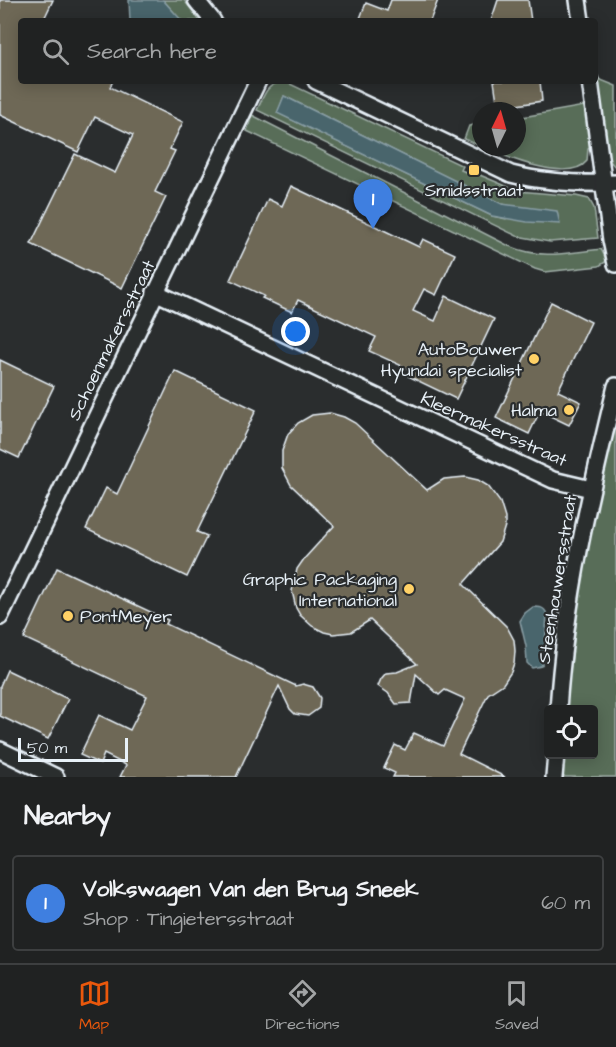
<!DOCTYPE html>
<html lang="en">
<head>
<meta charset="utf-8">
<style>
  :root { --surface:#202222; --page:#2d2f2f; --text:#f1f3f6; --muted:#a2a4a5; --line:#3d3f40; --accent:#ea580c }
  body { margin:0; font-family:"Architects Daughter",sans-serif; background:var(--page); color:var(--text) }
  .controls { position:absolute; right:18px; bottom:18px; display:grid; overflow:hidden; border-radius:6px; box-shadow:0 3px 15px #0003 }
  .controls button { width:54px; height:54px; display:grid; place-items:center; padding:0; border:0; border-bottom:2px solid var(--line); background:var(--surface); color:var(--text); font:30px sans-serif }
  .compass { position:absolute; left:472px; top:102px; width:54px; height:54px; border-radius:50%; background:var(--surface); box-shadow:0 3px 15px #0003; rotate:5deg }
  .scale { position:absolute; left:18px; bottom:15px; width:110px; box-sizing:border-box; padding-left:6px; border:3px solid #e8f1f8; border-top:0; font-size:16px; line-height:21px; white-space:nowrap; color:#e8f1f8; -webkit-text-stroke:4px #2a2d2e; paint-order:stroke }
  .you { position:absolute; left:296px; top:332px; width:21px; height:21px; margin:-15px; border:4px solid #fff; border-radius:50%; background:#1a73e8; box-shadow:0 0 0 9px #1a73e833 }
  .badge { display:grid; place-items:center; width:39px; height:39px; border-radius:50%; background:var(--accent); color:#fff; font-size:20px; font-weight:700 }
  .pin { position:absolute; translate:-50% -50px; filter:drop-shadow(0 2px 3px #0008) }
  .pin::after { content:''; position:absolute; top:32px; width:21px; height:18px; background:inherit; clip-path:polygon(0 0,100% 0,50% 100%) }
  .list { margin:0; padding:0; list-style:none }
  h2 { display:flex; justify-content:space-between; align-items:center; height:78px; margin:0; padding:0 24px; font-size:26px }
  h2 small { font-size:20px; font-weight:400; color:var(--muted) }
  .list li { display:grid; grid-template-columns:39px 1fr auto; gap:18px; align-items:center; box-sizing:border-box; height:96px; margin:0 12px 12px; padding:0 12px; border:2px solid var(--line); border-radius:6px }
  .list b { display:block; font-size:22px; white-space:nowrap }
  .list p { margin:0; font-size:20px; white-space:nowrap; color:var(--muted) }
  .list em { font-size:20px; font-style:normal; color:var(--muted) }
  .icon { flex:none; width:33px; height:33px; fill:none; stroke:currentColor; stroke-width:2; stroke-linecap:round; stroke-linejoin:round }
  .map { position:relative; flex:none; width:616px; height:777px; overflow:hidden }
  .search { position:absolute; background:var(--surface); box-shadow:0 3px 15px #0003; left:18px; right:18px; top:18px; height:66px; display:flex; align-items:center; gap:15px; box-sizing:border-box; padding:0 21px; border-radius:6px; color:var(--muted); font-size:22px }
  .sheet { height:186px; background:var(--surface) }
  nav { display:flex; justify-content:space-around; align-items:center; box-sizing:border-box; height:84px; border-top:2px solid var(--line); background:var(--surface); font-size:16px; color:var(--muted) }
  nav a { display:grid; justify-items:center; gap:3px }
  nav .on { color:var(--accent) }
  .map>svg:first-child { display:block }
</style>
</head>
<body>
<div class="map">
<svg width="616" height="777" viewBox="0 0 616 777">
  <rect width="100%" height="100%" fill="#2a2d2e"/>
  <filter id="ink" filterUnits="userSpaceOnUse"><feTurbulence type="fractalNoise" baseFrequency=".0167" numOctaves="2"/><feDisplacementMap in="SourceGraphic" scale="12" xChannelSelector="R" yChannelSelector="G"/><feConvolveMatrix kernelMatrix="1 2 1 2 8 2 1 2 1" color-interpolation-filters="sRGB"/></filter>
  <g filter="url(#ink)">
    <g fill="#596d59" stroke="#a0afa8" stroke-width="1.5" fill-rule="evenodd">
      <path d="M 163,0 L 184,0 L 200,21 L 182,21 Z"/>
      <path d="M 596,78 L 616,86 L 616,168 L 609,160 Z"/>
      <path d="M 281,82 L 288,83 L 463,166 L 461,170 L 473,175 L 475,173 L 518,191 L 576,196 L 589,199 L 594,208 L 598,238 L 550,242 L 517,236 L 257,110 C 264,97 265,85 281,82 ZM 284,96 L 489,198 L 502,204 L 516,207 L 506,219 L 492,216 L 278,113 Z"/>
      <path d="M 584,106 L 593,146 L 588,148 L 587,161 C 569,184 504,156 482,147 L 517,147 L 517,118 Z"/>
      <path d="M 252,115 L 509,246 C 543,260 566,253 601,249 L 607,261 L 599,266 L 545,272 L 535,269 L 247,131 Z"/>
      <path d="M 481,124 L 481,146 L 464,139 L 469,126 Z"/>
      <path d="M 616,421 L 616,777 L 561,777 L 561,755 L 594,754 L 594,710 L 565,709 L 585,555 L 596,491 Z"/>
    </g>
    <g fill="#48656c" stroke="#889da4" stroke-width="1.5">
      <path d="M 129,0 L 163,0 L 182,21 L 130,21 Z"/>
      <path d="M 284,96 L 502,204 L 557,211 L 560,224 L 527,222 L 492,216 L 277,113 Z"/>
      <path d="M 533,607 C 540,607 544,607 547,614 L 544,661 L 541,666 L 532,668 L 527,663 L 526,646 L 520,621 L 525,613 Z"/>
    </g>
    <g fill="#6e6756" stroke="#e8f1f8" stroke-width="1.5">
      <path d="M 0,0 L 53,0 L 43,21 L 21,21 L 21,81 L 113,81 L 110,87 L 183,122 L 170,149 L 175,151 L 155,192 L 166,197 L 122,288 L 31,244 L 75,154 L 115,173 L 133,135 L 95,117 L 78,152 L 0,115 Z"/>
      <path d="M 391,0 L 438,0 L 430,21 L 359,21 L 366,3 L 387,11 Z"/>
      <path d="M 498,0 L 528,0 L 531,21 L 491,21 Z"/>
      <path d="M 494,81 L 540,81 L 542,101 L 498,108 Z"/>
      <path d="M 291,186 L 419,247 L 423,239 L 455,254 L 436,295 L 424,289 L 413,311 L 435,321 L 446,296 L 494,319 L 456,399 L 408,376 L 411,370 L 369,351 L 376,337 L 298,300 L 292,312 L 262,298 L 264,296 L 230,280 L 268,199 L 282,206 Z"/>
      <path d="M 551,302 L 591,322 L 558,391 L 581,402 L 569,425 L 540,411 L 529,434 L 496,418 Z"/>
      <path d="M 0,360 L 54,386 L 19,458 L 0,449 Z"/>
      <path d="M 175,371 L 256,410 L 197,532 L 207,536 L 187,577 L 86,529 L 106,488 L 117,494 Z"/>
      <path d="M 330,413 L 344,417 L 355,423 L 427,490 L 444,479 L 465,477 L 478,480 L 488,486 L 500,502 L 505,518 L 505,526 L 500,542 L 463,584 L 507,627 L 514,640 L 515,651 L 514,663 L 511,672 L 503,684 L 488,694 L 459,754 L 505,777 L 393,777 L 395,773 L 384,768 L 395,745 L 405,750 L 414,733 L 443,746 L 465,699 L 445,690 L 439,695 L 416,674 L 411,703 L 396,704 L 388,693 L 378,686 L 381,679 L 386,673 L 397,672 L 417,664 L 370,620 L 351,632 L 333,634 L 324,632 L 312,626 L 300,615 L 296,608 L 292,591 L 297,569 L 304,559 L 334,526 L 291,485 L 282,468 L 282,451 L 288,434 L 298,423 L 312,415 Z"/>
      <path d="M 57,568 L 168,620 L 166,624 L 296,686 L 303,684 L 313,687 L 320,698 L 319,708 L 308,716 L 295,714 L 290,709 L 279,686 L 236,777 L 120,777 L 126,765 L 104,754 L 100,764 L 80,755 L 99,715 L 130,730 L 147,696 L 24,638 Z"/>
      <path d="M 7,670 L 68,699 L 48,739 L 0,716 L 0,686 Z"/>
    </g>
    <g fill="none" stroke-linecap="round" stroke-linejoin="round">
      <defs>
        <g id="minor">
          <path d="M 196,0 L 213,21"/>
          <path d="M 578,0 L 581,21"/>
          <path d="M 316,81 L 511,174 C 546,183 581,184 616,183"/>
          <path d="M 590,81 L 611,240 L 616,264"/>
          <path d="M 155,292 L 553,480 L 591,489"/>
          <path d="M 0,617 L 258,81"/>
          <path d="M 558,710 C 565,598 590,493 616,386"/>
          <path d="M 0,750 L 56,777"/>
          <path d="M 554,777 L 556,754"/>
        </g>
      </defs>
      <use href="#minor" stroke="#e8f1f8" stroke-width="20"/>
      <use href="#minor" stroke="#2a2d2e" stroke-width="15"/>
    </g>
  </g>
  <g fill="#ffd166" stroke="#2a2d2e" stroke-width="2">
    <rect x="468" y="164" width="12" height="12" rx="3"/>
    <circle cx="534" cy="359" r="6"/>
    <circle cx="569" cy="410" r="6"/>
    <circle cx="409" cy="589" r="6"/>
    <circle cx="68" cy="616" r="6"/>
  </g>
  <g text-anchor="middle" stroke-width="4.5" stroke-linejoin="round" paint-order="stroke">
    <g font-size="18" fill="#e8f1f8" stroke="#2a2d2e" text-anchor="end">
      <text x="474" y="196" text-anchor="middle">Smidsstraat</text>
      <text x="522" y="355">AutoBouwer<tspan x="522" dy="21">Hyundai specialist</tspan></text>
      <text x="557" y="416">Halma</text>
      <text x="397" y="585">Graphic Packaging<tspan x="397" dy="21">International</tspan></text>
      <text x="80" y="622" text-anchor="start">PontMeyer</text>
    </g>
    <g font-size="18" fill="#e8f1f8" stroke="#2a2d2e">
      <text transform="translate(111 340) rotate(-64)" y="6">Schoenmakersstraat</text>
      <text transform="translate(494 429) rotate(24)" y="6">Kleermakersstraat</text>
      <text transform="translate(557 579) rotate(-81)" y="6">Steenhouwersstraat</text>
    </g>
  </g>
</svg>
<div class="controls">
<button><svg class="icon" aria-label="locate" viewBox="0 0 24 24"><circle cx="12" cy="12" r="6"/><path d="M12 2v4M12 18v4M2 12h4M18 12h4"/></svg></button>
</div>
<svg class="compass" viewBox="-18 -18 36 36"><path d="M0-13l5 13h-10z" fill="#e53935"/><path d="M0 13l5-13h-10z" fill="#a2a4a5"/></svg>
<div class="scale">50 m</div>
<div class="you"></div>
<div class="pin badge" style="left:373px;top:229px;background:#3f7fe0">1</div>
<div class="search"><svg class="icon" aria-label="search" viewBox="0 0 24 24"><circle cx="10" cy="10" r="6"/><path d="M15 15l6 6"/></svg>Search here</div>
</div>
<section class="sheet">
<h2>Nearby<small></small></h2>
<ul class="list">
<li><span class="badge" style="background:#3f7fe0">1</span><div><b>Volkswagen Van den Brug Sneek</b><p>Shop · Tingietersstraat</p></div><em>60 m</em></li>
</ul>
</section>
<nav>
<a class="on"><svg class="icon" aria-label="map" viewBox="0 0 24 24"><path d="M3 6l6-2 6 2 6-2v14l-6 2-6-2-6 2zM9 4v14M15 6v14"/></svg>Map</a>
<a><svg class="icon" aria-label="directions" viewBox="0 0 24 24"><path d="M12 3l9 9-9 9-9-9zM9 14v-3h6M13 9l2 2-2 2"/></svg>Directions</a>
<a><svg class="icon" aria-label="saved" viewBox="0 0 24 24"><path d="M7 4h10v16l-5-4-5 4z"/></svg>Saved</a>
</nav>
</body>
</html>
